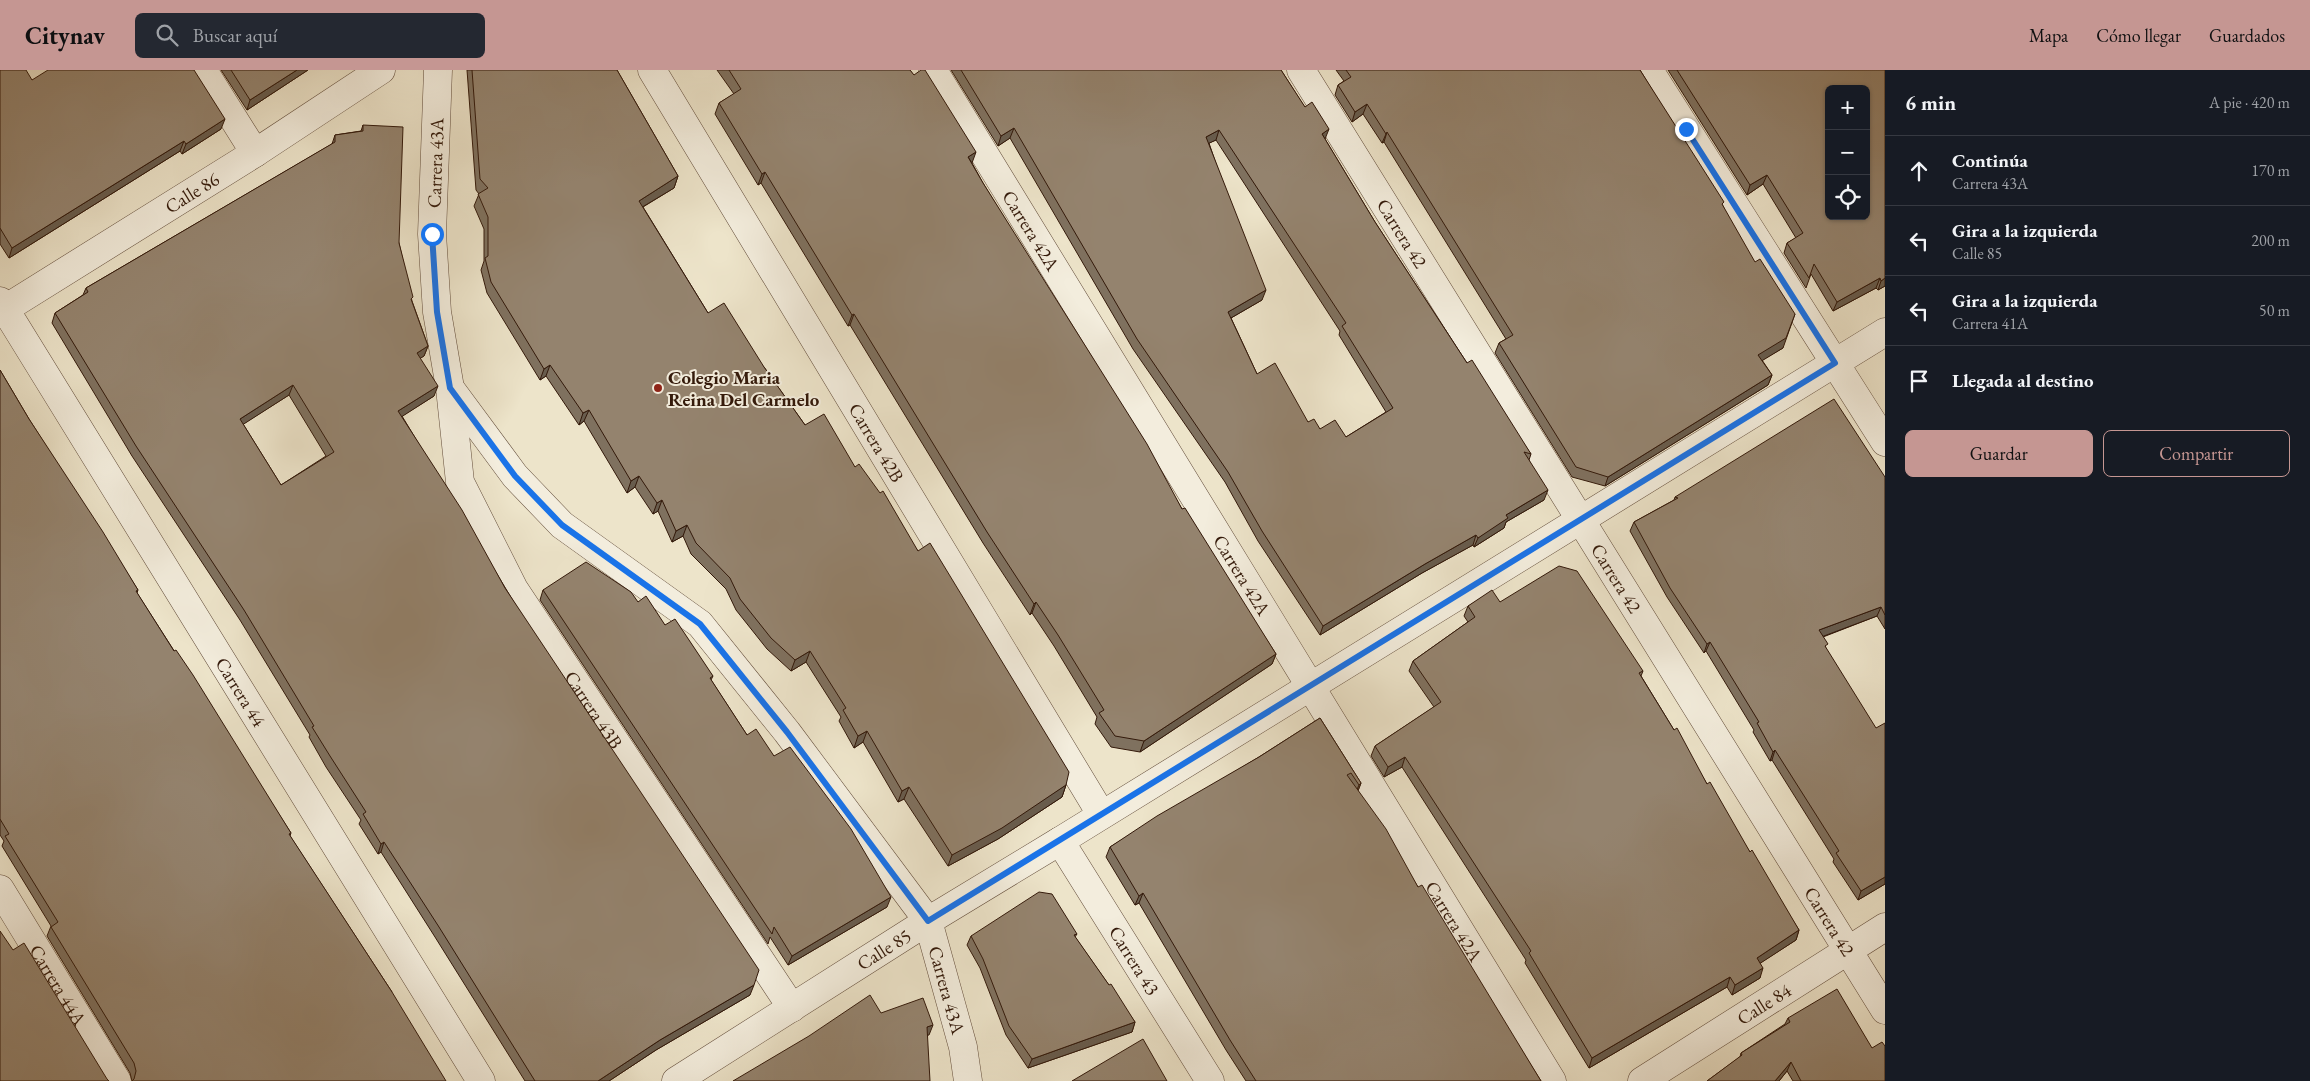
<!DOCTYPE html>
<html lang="es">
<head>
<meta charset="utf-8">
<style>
  :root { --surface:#171b24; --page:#242831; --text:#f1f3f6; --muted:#9ea1a6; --line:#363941; --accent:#c59692 }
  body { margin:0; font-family:"EB Garamond",serif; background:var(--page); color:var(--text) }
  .controls { position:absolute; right:15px; top:15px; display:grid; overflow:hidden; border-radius:8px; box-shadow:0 1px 4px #0004 }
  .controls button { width:45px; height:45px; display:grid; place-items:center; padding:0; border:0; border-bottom:1px solid var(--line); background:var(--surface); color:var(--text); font:25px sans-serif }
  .stop { position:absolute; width:15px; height:15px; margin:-11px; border:4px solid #1a73e8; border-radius:50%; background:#fff }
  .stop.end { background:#1a73e8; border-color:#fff; box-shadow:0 1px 5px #0008 }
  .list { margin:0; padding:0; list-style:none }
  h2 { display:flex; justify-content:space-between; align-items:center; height:65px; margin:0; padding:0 20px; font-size:21px }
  h2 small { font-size:16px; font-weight:400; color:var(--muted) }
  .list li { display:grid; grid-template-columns:32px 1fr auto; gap:15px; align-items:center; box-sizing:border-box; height:70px; padding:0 20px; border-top:1px solid var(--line) }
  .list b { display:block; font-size:19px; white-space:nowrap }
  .list p { margin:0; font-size:16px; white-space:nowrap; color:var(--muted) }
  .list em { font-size:16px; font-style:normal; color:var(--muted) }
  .actions { display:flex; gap:10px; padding:15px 20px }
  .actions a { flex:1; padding:11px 0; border:1px solid var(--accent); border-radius:8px; text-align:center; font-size:18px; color:var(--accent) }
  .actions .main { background:var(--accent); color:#111 }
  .icon { flex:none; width:28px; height:28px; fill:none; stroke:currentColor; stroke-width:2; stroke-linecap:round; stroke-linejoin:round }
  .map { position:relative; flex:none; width:1885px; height:1011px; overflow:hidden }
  header { display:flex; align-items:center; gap:30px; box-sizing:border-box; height:70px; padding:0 25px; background:var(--accent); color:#111 }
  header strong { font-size:24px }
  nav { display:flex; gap:28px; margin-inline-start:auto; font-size:18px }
  .search { width:350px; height:45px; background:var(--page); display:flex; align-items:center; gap:12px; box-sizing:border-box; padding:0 18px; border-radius:8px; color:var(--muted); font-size:19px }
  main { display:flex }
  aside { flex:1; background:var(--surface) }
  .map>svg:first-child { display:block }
</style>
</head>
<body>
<header>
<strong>Citynav</strong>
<div class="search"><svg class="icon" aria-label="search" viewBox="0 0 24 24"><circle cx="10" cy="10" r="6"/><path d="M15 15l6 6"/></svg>Buscar aquí</div>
<nav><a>Mapa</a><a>Cómo llegar</a><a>Guardados</a></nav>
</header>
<main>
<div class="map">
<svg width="1885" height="1011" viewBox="0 0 1885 1011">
  <rect width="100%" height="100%" fill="#ede4ca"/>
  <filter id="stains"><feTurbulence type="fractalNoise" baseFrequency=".004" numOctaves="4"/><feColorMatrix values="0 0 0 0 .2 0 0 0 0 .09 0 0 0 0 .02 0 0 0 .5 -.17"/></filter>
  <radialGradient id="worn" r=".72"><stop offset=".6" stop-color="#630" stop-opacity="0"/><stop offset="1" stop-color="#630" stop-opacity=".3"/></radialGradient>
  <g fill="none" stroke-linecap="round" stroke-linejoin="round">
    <defs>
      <g id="minor">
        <path d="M 203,0 L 255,83"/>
        <path id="s1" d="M 652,0 L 1101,744"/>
        <path id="s2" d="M 933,0 L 1552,1011"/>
        <path id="s3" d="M 1301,0 L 1885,940"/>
        <path d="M 1649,0 L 1885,372"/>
        <path id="s4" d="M 0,231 L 481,1011"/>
        <path id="s5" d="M 0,242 L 255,83 L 381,0"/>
        <path id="s6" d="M 450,318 L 460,412 L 514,519 L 792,938"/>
        <path d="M 1060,771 L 1885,262"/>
        <path id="s7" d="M 0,819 L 117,1011"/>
        <path id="s8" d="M 676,1011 L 928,851 L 963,977 L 968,1011"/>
      </g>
      <g id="tertiary">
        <path id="s9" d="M 438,0 L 432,164 L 437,242 L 450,318 L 515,406 L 562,455 L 700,554 L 787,662 L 928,851 L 1060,771 L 1210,1011"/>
        <path id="s10" d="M 1642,1011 L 1885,857"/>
      </g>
    </defs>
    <use href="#minor" stroke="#624c3a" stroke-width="29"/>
    <use href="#tertiary" stroke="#624c3a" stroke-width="29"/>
    <use href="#minor" stroke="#f3eddd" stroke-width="28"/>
    <use href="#tertiary" stroke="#f3eddd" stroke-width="28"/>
  </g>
  <g fill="#7f715f" stroke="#33190a" fill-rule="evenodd">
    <path d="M 0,0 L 32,10 L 221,59 L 182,84 L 180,81 L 9,188 L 0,174 Z"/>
    <path d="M 221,0 L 308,0 L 247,40 Z"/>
    <path d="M 467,0 L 617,0 L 678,106 L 674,118 L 643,137 L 708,243 L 764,297 L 805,355 L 855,397 L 918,481 L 1066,715 L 1062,727 L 998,769 L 948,796 L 904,729 L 898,732 L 863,672 L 854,678 L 839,651 L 841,647 L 806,592 L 791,601 L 767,579 L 736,540 L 726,519 L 691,484 L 683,466 L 672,472 L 658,441 L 653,444 L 635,417 L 627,423 L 584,351 L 579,355 L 546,306 L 540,310 L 487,223 L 481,200 L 484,191 L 484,159 L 474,136 L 479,124 L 476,120 Z"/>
    <path d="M 717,0 L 910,0 L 972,93 L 983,113 L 1182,439 L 1276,584 L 1272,594 L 1140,682 L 1111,677 L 1095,654 L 1097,647 L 1054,576 L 1032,543 L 1030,545 L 983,473 L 850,255 L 848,256 L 761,113 L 758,115 L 715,44 L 719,33 L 734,24 Z"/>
    <path d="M 951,0 L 1281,0 L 1325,69 L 1375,152 L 1467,293 L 1531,384 L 1529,390 L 1544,430 L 1506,452 L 1504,458 L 1474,477 L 1473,475 L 1422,503 L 1320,565 L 1258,471 L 1225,412 L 1133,279 L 1010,68 L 998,76 ZM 1216,70 L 1340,261 L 1339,265 L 1386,342 L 1346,367 L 1320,359 L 1308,352 L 1257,304 L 1231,248 L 1262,230 L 1209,73 Z"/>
    <path d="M 1336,0 L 1640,0 L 1723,136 L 1783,278 L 1762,290 L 1772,305 L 1768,315 L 1605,416 L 1572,407 L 1495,283 L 1499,273 L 1506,269 L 1384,72 L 1382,73 L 1363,44 L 1352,52 L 1335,25 L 1338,15 L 1344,11 Z"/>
    <path d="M 1668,0 L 1885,0 L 1885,216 L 1878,220 L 1876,218 L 1833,241 L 1811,204 L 1806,218 L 1784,183 L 1787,173 L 1796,168 L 1763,114 L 1747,125 Z"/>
    <path d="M 363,55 L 399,173 L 412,231 L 428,276 L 424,286 L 420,288 L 434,326 L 402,346 L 750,925 L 656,980 L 609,1011 L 525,1011 L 435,867 L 381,782 L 378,784 L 359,754 L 361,750 L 326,697 L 309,667 L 310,665 L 240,550 L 132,386 L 52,253 L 55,243 L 83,225 L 86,218 L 332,74 L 335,65 L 361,61 ZM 289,325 L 326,386 L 281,415 L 243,354 Z"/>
    <path d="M 0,300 L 29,349 L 138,520 L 137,523 L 291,763 L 290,766 L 392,922 L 132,1011 L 130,1003 L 47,866 L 51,856 L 2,776 L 4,771 L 0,765 Z"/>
    <path d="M 1885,407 L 1885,559 L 1877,546 L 1823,567 L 1885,814 L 1858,830 L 1833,792 L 1834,789 L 1772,690 L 1770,691 L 1753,662 L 1754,660 L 1706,581 L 1704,583 L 1667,527 L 1630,461 L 1634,452 L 1674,430 L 1675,427 Z"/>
    <path d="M 543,520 L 638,532 L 665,555 L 713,606 L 711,610 L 747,665 L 774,686 L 887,837 L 788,895 L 770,867 L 768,874 L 540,530 Z"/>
    <path d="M 1500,532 L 1643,601 L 1641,606 L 1707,714 L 1799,860 L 1796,870 L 1760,893 L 1760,908 L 1732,925 L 1727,917 L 1589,998 L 1525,893 L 1526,890 L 1402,697 L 1384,707 L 1371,686 L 1375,676 L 1434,637 L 1409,601 L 1413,591 L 1468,552 L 1464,546 L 1468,536 Z"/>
    <path d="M 1320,648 L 1361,713 L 1358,721 L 1418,817 L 1541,1011 L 1246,1011 L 1226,980 L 1139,833 L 1135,835 L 1106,787 L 1110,777 L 1259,687 Z"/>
    <path d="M 1077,864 L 1075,867 L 1135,952 L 1132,962 L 1028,998 L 1006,965 L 980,898 L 967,875 L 971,866 Z"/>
    <path d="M 1788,948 L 1885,1011 L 1793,1011 L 1787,1001 L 1779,1011 L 1707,1011 L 1740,987 L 1741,983 L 1785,954 Z"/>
  </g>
  <g fill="#685c4d" stroke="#33190a">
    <path d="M 297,0 L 308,0 L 247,40 L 250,30 Z"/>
    <path d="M 1367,34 L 1363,44 L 1352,52 L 1355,42 Z"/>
    <path d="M 225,49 L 221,59 L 182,84 L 186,74 Z"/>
    <path d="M 1014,58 L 1010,68 L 998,76 L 1001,66 Z"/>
    <path d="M 1329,59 L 1325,69 L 1322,64 Z"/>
    <path d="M 1219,60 L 1216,70 L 1203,76 L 1206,67 Z"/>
    <path d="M 1387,62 L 1384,72 L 1382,73 L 1386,64 Z"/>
    <path d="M 184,71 L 180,81 L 9,188 L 12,178 Z"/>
    <path d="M 976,82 L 972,93 L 968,87 Z"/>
    <path d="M 765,102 L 761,113 L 758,115 L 762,104 Z"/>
    <path d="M 1767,105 L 1763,114 L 1747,125 L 1750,115 Z"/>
    <path d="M 678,106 L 674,118 L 634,142 L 639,131 Z"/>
    <path d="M 1880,208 L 1876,218 L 1833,241 L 1837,232 Z"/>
    <path d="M 1885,208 L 1885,216 L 1878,220 L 1881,211 Z"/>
    <path d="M 1266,220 L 1262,230 L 1224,252 L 1228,242 Z"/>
    <path d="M 854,244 L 850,255 L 848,256 L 852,245 Z"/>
    <path d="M 1795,244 L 1783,278 L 1755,295 L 1758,285 Z"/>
    <path d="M 428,276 L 424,286 L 413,293 L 417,283 Z"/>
    <path d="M 550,295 L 546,306 L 540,310 L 544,299 Z"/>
    <path d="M 1772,305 L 1768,315 L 1605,416 L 1608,407 Z"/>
    <path d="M 293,315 L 289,325 L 236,359 L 240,349 Z"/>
    <path d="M 438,316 L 434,326 L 395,351 L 398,341 Z"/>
    <path d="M 589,340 L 584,351 L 579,355 L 583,343 Z"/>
    <path d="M 639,406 L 635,417 L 627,423 L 631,411 Z"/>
    <path d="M 1548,420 L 1544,430 L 1506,452 L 1504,458 L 1474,477 L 1478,468 L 1506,445 Z"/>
    <path d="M 662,430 L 658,441 L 653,444 L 657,433 Z"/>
    <path d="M 687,455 L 683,466 L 672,472 L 676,461 Z"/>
    <path d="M 1476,465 L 1473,475 L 1422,503 L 1320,565 L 1323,556 L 1425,494 Z"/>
    <path d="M 1036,532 L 1032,543 L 1030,545 L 1034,534 Z"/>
    <path d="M 1881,537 L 1877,546 L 1816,569 L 1819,560 Z"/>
    <path d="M 1710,572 L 1706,581 L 1704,583 L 1707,574 Z"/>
    <path d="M 810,581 L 806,592 L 791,601 L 795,590 Z"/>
    <path d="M 1276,584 L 1272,594 L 1140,682 L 1144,671 Z"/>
    <path d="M 867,661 L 863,672 L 854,678 L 858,666 Z"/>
    <path d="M 1775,680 L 1772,690 L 1770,691 L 1773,682 Z"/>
    <path d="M 1405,687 L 1402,697 L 1384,707 L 1388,697 Z"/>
    <path d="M 1361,713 L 1357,723 L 1355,724 L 1359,715 Z"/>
    <path d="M 1066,715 L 1062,727 L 998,769 L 948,796 L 952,785 Z"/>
    <path d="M 909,717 L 904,729 L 898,732 L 902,721 Z"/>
    <path d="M 384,772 L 381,782 L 378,784 L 381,774 Z"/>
    <path d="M 1885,807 L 1885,814 L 1858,830 L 1861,821 Z"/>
    <path d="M 1143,823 L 1139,833 L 1135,835 L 1139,826 Z"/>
    <path d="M 891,827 L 887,837 L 788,895 L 792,886 Z"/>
    <path d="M 1799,860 L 1796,870 L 1753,898 L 1757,888 Z"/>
    <path d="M 1763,898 L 1760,908 L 1732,925 L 1735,915 Z"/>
    <path d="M 1730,907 L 1727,917 L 1589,998 L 1592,988 Z"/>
    <path d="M 754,915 L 750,925 L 656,980 L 609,1011 L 598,1011 L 660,970 Z"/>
    <path d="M 1135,952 L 1132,962 L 1028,998 L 1032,989 Z"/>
    <path d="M 933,955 L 929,965 L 924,966 L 927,957 Z"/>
    <path d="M 1791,992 L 1787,1001 L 1779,1011 L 1775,1011 Z"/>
  </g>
  <g fill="#94836e" stroke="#33190a" fill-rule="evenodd">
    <path d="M 0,0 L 26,0 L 32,10 L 48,0 L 194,0 L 225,49 L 186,74 L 184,71 L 12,178 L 0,158 Z"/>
    <path d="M 231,0 L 297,0 L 250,30 Z"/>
    <path d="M 472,0 L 617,0 L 678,106 L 639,131 L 708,243 L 724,233 L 764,297 L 805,355 L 824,344 L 855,397 L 859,394 L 880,423 L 883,421 L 918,481 L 930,473 L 1069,702 L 1066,715 L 1002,758 L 952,785 L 909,717 L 902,721 L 867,661 L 858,666 L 843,640 L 846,638 L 810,581 L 795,590 L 771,568 L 740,529 L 730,508 L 696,473 L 687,455 L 676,461 L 662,430 L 657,433 L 639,406 L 631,411 L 589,340 L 583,343 L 550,295 L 544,299 L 491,212 L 485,188 L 488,186 L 488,147 L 478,124 L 488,118 L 480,109 Z"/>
    <path d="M 729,0 L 910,0 L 914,5 L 921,0 L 925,0 L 976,82 L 968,87 L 983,113 L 1147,374 L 1182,439 L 1185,438 L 1276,584 L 1144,671 L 1115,666 L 1099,643 L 1104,640 L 1058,565 L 1036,532 L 1034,534 L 987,462 L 854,244 L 852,245 L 765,102 L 762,104 L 719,33 L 741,19 Z"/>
    <path d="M 961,0 L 1281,0 L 1305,37 L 1312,32 L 1329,59 L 1322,64 L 1375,152 L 1467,293 L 1472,290 L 1531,384 L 1524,382 L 1548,420 L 1506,445 L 1508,448 L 1478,468 L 1476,465 L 1425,494 L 1323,556 L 1262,461 L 1228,402 L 1137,269 L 1014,58 L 1001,66 ZM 1219,60 L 1346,253 L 1342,256 L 1393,338 L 1346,367 L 1335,350 L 1320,359 L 1314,349 L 1308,352 L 1275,293 L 1257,304 L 1228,242 L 1266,220 L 1206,67 Z"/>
    <path d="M 1346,0 L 1640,0 L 1724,132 L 1722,134 L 1755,192 L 1760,189 L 1795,244 L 1786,268 L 1758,285 L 1772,305 L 1608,407 L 1576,397 L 1499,273 L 1513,265 L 1387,62 L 1386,64 L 1367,34 L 1355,42 L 1338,15 L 1351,7 Z"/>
    <path d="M 1677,0 L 1885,0 L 1885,208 L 1881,211 L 1880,208 L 1837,232 L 1814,194 L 1809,208 L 1787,173 L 1803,163 L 1767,105 L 1750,115 ZM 1829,19 L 1866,19 L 1866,146 L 1829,146 Z"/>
    <path d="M 363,55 L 403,57 L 399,173 L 413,227 L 411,229 L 428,276 L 417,283 L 438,316 L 398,341 L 462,440 L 505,518 L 759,900 L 754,915 L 660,970 L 598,1011 L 535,1011 L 439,857 L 384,772 L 381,774 L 363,744 L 366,742 L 330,686 L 312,657 L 314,656 L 244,540 L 136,376 L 55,243 L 88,222 L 86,218 L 335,72 L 335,65 L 363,61 ZM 293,315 L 334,382 L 281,415 L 240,349 Z"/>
    <path d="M 0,300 L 29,349 L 103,462 L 138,520 L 136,521 L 174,581 L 176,580 L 193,605 L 291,763 L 289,764 L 392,922 L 446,1011 L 132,1011 L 134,1009 L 136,1001 L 134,993 L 51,857 L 58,852 L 5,766 L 9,764 L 0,749 Z"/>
    <path d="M 1834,329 L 1885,407 L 1885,545 L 1881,537 L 1819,560 L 1828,574 L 1825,576 L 1876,658 L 1885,653 L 1885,807 L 1861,821 L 1836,783 L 1839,781 L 1775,680 L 1773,682 L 1757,653 L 1759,652 L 1710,572 L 1707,574 L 1670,518 L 1634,452 L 1678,428 L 1675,427 Z"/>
    <path d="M 586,492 L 631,522 L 638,532 L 646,526 L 665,555 L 675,549 L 713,606 L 710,608 L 747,665 L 756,659 L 774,686 L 790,677 L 851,759 L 891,827 L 792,886 L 774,857 L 772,864 L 543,520 Z"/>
    <path d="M 1559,496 L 1577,501 L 1643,601 L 1639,603 L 1674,660 L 1677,658 L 1707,714 L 1710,712 L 1750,782 L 1752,780 L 1799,860 L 1757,888 L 1763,898 L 1735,915 L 1730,907 L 1592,988 L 1529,883 L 1531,881 L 1405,687 L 1388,697 L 1375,676 L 1441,632 L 1413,591 L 1475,547 L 1468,536 L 1492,520 L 1500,532 Z"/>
    <path d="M 1320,648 L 1361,713 L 1359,715 L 1351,703 L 1347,705 L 1386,759 L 1418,817 L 1422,815 L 1541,1011 L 1256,1011 L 1230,970 L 1143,823 L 1139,826 L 1110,777 L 1157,746 L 1259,687 Z"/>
    <path d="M 1039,822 L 1052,824 L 1077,864 L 1074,865 L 1109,915 L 1111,914 L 1135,952 L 1032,989 L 1009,956 L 983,889 L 971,866 Z"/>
    <path d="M 0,861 L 13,880 L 24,873 L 107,1009 L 109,1011 L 0,1011 Z"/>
    <path d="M 1837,919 L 1872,978 L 1882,972 L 1885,976 L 1885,1011 L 1801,1011 L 1791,992 L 1775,1011 L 1707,1011 L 1742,985 L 1741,983 L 1790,952 L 1788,948 Z"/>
    <path d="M 870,925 L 881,943 L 923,928 L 933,955 L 927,957 L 930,1011 L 733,1011 L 809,966 Z"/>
    <path d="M 1143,969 L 1167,1011 L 1072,1011 Z"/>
  </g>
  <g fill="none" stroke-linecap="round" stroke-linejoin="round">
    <path stroke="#1a73e8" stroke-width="6" d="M 432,164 L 437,242 L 450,318 L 515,406 L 562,455 L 700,554 L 787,662 L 928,851 L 1835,293 L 1686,59"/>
  </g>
  <circle fill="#8f2418" stroke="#f3eddd" stroke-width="2" cx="658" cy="318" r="5"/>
  <g text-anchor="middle" stroke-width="4" stroke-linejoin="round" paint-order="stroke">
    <g font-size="19" fill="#33190a" stroke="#f3eddd">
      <text transform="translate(435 93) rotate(-88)" y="7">Carrera 43A</text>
      <text dy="7" stroke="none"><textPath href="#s5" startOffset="226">Calle 86</textPath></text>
      <text dy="7" stroke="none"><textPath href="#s2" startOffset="188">Carrera 42A</textPath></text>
      <text dy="7" stroke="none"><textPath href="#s3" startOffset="192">Carrera 42</textPath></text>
      <text dy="7" stroke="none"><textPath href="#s1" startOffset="435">Carrera 42B</textPath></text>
      <text dy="7" stroke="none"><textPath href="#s2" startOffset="592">Carrera 42A</textPath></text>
      <text dy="7" stroke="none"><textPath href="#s3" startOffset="598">Carrera 42</textPath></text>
      <text dy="7" stroke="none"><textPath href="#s4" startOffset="459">Carrera 44</textPath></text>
      <text dy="7" stroke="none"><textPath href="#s6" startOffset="359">Carrera 43B</textPath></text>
      <text dy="7" stroke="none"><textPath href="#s2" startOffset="998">Carrera 42A</textPath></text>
      <text dy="7" stroke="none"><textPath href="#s3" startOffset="1002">Carrera 42</textPath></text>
      <text dy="7" stroke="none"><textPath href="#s8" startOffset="246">Calle 85</textPath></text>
      <text dy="7" stroke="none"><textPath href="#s9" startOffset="1336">Carrera 43</textPath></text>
      <text dy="7" stroke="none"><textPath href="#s7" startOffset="112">Carrera 44A</textPath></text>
      <text dy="7" stroke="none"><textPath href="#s8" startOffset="370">Carrera 43A</textPath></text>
      <text dy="7" stroke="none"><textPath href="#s10" startOffset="144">Calle 84</textPath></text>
    </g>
    <g font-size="19" font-weight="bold" fill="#33190a" stroke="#f3eddd" text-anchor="start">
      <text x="668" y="314">Colegio Maria<tspan x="668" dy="22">Reina Del Carmelo</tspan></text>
    </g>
  </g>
  <rect width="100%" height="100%" filter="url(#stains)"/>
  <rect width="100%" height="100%" fill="url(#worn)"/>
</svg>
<div class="controls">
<button>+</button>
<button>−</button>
<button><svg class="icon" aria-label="locate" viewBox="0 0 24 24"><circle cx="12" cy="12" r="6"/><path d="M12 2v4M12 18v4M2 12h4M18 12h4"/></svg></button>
</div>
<div class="stop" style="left:432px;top:164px"></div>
<div class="stop end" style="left:1686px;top:59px"></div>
</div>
<aside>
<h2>6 min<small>A pie · 420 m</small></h2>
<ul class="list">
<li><svg class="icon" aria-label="ahead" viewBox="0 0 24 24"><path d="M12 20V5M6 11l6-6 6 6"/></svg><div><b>Continúa</b><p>Carrera 43A</p></div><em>170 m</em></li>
<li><svg class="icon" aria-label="left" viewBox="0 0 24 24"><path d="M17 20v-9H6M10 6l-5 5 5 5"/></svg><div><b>Gira a la izquierda</b><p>Calle 85</p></div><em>200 m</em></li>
<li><svg class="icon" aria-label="left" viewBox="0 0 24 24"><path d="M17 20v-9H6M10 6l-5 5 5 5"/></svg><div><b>Gira a la izquierda</b><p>Carrera 41A</p></div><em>50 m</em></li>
<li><svg class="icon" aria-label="arrive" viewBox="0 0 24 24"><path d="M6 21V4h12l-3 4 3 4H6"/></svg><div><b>Llegada al destino</b></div></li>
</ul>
<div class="actions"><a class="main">Guardar</a><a>Compartir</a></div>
</aside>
</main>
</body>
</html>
